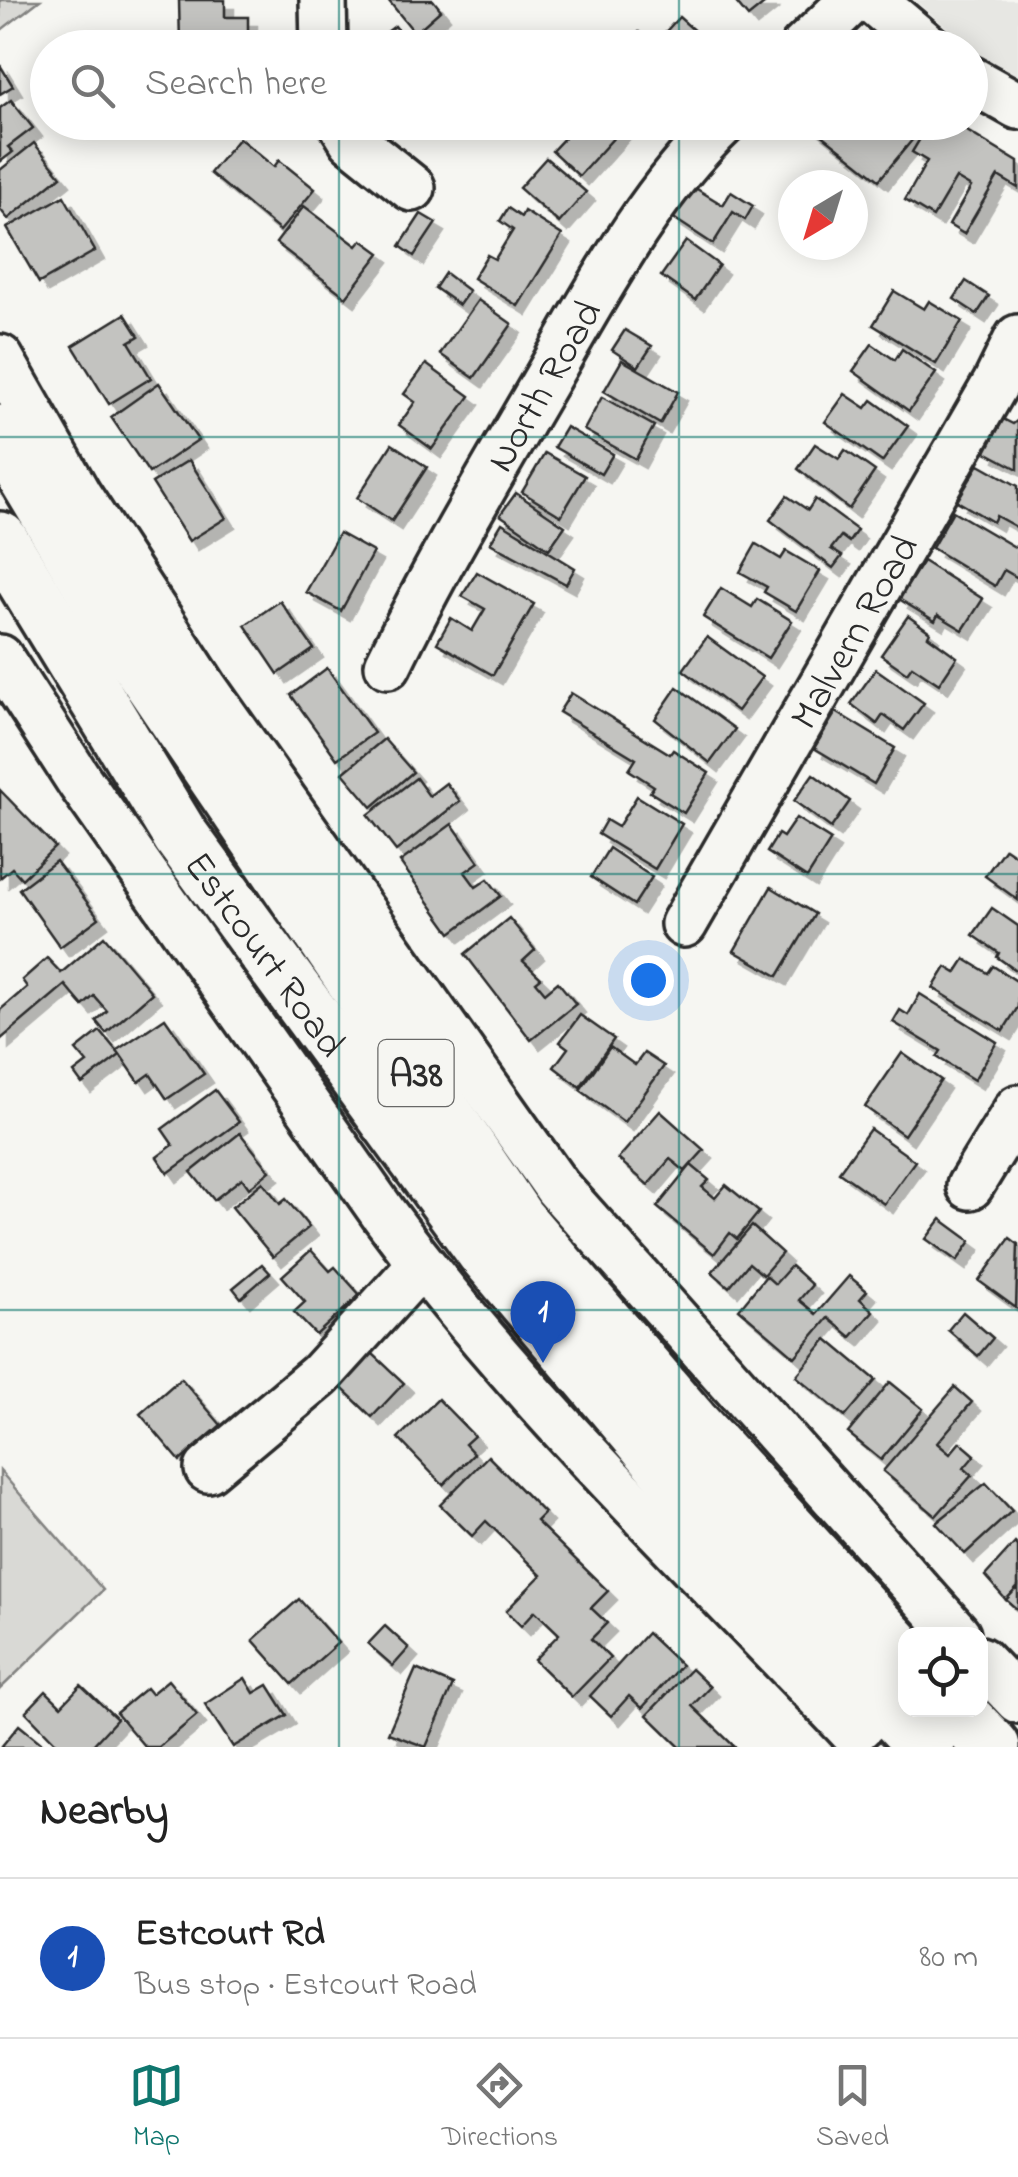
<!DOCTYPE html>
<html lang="en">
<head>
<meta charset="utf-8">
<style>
  :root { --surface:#fff; --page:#f2f2f2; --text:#222; --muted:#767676; --line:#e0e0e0; --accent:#0f766e }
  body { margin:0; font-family:"Indie Flower",sans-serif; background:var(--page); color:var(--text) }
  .controls { position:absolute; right:30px; bottom:30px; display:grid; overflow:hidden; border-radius:20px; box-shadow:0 5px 25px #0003 }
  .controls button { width:90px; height:90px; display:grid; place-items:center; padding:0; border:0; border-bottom:2px solid var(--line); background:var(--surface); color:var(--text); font:50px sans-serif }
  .compass { position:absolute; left:778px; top:170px; width:90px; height:90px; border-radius:50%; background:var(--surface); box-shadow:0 5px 25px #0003; rotate:218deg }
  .you { position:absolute; left:648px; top:980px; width:35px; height:35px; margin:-25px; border:8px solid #fff; border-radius:50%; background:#1a73e8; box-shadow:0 0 0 15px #1a73e833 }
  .badge { display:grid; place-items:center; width:65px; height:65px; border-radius:50%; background:var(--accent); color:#fff; font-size:32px; font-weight:700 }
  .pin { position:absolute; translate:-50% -82px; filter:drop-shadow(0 2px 5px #0008) }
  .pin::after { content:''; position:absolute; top:52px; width:35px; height:30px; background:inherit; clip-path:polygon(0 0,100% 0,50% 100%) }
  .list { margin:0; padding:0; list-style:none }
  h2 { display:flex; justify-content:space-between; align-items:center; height:130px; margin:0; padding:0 40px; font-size:42px }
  h2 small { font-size:32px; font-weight:400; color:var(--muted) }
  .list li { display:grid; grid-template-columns:65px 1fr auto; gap:30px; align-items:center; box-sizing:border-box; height:160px; padding:0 40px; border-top:2px solid var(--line) }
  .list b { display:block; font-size:38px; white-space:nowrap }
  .list p { margin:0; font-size:32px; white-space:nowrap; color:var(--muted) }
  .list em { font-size:32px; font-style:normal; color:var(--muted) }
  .icon { flex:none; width:55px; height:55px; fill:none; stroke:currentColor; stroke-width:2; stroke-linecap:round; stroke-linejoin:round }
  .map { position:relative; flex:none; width:1018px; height:1747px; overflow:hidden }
  .search { position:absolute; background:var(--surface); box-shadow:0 5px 25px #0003; left:30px; right:30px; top:30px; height:110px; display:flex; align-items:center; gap:25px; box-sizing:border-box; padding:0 35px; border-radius:55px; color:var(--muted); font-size:38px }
  .sheet { height:290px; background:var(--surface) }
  nav { display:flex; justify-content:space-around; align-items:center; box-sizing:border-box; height:140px; border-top:2px solid var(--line); background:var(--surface); font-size:28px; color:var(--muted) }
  nav a { display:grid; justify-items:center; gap:5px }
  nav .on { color:var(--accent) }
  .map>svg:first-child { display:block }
</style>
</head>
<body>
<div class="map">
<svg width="1018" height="1747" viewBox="0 0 1018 1747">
  <defs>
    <filter id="shadow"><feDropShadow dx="9" dy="9" stdDeviation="0" flood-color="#0004"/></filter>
  </defs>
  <rect width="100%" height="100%" fill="#f6f6f2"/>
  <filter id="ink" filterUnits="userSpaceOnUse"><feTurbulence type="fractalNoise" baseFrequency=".01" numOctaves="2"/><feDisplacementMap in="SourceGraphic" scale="20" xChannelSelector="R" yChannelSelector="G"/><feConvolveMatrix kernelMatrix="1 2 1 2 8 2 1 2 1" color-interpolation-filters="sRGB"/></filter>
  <g filter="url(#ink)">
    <path fill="#e7e7e3" d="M 914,0 L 1018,0 L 1018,75 L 978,53 Z"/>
    <g fill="#d9d9d5" stroke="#828280" stroke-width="2.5">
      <path d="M 0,0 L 40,0 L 0,31 Z"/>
      <path d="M 0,1471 L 103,1590 L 0,1689 Z"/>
    </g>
    <g fill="#c3c3c0" stroke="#2b2b2b" stroke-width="2.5" filter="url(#shadow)">
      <path d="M 179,0 L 225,0 L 225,17 L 248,17 L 248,45 L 180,45 Z"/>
      <path d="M 388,0 L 433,0 L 441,10 L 415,33 Z"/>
      <path d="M 734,0 L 769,0 L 748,17 Z"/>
      <path d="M 679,17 L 698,34 L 686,48 L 673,48 L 661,37 Z"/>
      <path d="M 395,26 L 412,48 L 393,48 L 383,35 Z"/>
      <path d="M 639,32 L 655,48 L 624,48 Z"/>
      <path d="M 0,65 L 13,86 L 0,94 Z"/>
      <path d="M 11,100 L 33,128 L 8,147 L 13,152 L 0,162 L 0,108 Z"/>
      <path d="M 569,122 L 625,122 L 626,124 L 579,176 L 552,151 L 567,135 L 561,130 Z"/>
      <path d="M 806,122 L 927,122 L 879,180 Z"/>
      <path d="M 930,122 L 952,122 L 1018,162 L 1018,188 L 998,176 L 964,234 L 949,225 L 971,187 L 956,178 L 933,217 L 905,200 L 927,161 L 912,152 Z"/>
      <path d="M 239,138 L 274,167 L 279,160 L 315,189 L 280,231 L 210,173 Z"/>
      <path d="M 34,143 L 61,176 L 8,219 L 0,209 L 0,170 Z"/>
      <path d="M 546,158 L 586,192 L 559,223 L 519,188 Z"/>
      <path d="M 692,186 L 723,205 L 731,192 L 753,206 L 745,220 L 733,212 L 713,244 L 672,217 Z"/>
      <path d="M 64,196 L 95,251 L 39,283 L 7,228 Z"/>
      <path d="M 304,206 L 357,246 L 362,240 L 380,253 L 346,297 L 276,243 Z"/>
      <path d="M 508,208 L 521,217 L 524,211 L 562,235 L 518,306 L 473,278 L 487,255 L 495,259 L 513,230 L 500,221 Z"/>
      <path d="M 421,214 L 436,223 L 414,256 L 400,246 Z"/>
      <path d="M 686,241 L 719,265 L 695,300 L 661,276 Z"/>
      <path d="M 445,273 L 469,291 L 459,305 L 435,288 Z"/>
      <path d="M 966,281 L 989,296 L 977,314 L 954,299 Z"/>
      <path d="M 894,291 L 924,309 L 929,301 L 962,321 L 936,364 L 873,325 Z"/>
      <path d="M 478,300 L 512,324 L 474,378 L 440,354 Z"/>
      <path d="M 125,314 L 139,336 L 129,342 L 151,378 L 109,404 L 73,346 Z"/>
      <path d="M 625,330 L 652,346 L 638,367 L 612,350 Z"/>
      <path d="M 872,344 L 895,360 L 902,349 L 936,373 L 909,411 L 853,371 Z"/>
      <path d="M 622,360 L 678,392 L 660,424 L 604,391 Z"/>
      <path d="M 426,364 L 470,396 L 432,449 L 399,425 L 415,402 L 404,394 Z"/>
      <path d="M 159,383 L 198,440 L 149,473 L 111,417 Z"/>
      <path d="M 845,394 L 866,408 L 872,400 L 908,426 L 882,462 L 825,422 Z"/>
      <path d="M 602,397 L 654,426 L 636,459 L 584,430 Z"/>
      <path d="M 1003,419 L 1013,424 L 1018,420 L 1018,469 L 986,452 Z"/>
      <path d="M 566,427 L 613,454 L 601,474 L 554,447 Z"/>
      <path d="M 392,444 L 427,467 L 392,521 L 357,498 Z"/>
      <path d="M 815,444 L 839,459 L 845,450 L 875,471 L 849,509 L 798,469 Z"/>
      <path d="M 545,453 L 585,476 L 561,516 L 522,492 Z"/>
      <path d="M 189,460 L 226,518 L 189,541 L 152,483 Z"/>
      <path d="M 979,464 L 1018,486 L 1018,528 L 996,516 L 993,522 L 957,501 Z"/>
      <path d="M 516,493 L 565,526 L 549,549 L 500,515 Z"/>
      <path d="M 787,496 L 808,510 L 815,499 L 857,530 L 849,542 L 841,536 L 831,549 L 842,556 L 833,568 L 770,520 Z"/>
      <path d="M 953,511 L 1018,549 L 1018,578 L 1004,570 L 995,586 L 932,548 Z"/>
      <path d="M 502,523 L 575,568 L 566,584 L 490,543 Z"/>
      <path d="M 339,533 L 373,552 L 341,611 L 306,592 Z"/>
      <path d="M 756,544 L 781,559 L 786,551 L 820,571 L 796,611 L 764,592 L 767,587 L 740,572 Z"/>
      <path d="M 923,561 L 983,599 L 963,630 L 938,615 L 935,621 L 899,599 Z"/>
      <path d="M 477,572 L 534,604 L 493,675 L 437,643 L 451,618 L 472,631 L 485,609 L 462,596 Z"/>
      <path d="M 721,588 L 752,607 L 757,599 L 792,621 L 768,658 L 703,617 Z"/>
      <path d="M 280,601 L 314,649 L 278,674 L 245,625 Z"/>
      <path d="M 908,616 L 930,632 L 928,636 L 957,657 L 939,684 L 912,666 L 907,673 L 881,655 Z"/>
      <path d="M 707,637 L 762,677 L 737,711 L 683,670 Z"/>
      <path d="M 327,668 L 374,733 L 337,759 L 291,695 Z"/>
      <path d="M 876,669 L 924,703 L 904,730 L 883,715 L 877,724 L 851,704 Z"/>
      <path d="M 677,687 L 735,729 L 710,763 L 655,719 Z"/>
      <path d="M 571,693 L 670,754 L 673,750 L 709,773 L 684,813 L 650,792 L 654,786 L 629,770 L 636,759 L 559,712 Z"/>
      <path d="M 836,712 L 895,748 L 874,784 L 814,748 Z"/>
      <path d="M 384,739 L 413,772 L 372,807 L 343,773 Z"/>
      <path d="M 813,774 L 850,801 L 831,828 L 794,801 Z"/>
      <path d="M 416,778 L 429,796 L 446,783 L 460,801 L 396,851 L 368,815 Z"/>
      <path d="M 0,790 L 55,847 L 22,879 L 12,868 L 0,878 Z"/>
      <path d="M 637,796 L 682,824 L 655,869 L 598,834 L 606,820 L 618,827 Z"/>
      <path d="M 796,818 L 831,840 L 807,878 L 767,852 L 778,834 L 783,837 Z"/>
      <path d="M 452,824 L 479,862 L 465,872 L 476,887 L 488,879 L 501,896 L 451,933 L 400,862 Z"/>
      <path d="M 609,848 L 652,877 L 634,905 L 591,877 Z"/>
      <path d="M 1005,848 L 1018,857 L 1018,900 L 985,876 Z"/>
      <path d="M 56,861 L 99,918 L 60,947 L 19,889 Z"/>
      <path d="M 771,887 L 815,914 L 778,976 L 734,951 Z"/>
      <path d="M 992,908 L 1018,926 L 1018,972 L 997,957 L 999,953 L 973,935 Z"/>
      <path d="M 509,918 L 535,950 L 523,961 L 541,978 L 536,982 L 545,993 L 558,982 L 576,1004 L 531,1040 L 465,954 Z"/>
      <path d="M 104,936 L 152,993 L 106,1033 L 96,1021 L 107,1011 L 94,996 L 83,1006 L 65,985 L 0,1040 L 0,1010 L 27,987 L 22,980 L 47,958 L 61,973 Z"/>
      <path d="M 965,959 L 988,973 L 993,966 L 1018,982 L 1018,1007 L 1003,1031 L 933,988 L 946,967 L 956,973 Z"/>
      <path d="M 920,994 L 997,1042 L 974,1080 L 937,1057 L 941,1051 L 893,1022 L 900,1010 L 908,1015 Z"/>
      <path d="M 580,1015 L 614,1039 L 580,1087 L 554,1067 L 568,1048 L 560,1042 Z"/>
      <path d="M 165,1018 L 204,1074 L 167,1099 L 150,1074 L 139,1082 L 117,1050 Z"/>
      <path d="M 100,1031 L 120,1055 L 82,1084 L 74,1073 L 87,1063 L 76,1050 Z"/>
      <path d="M 610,1047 L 635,1065 L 644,1053 L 664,1066 L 624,1122 L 580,1090 Z"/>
      <path d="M 902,1053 L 941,1080 L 904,1135 L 865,1107 Z"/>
      <path d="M 215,1090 L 239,1122 L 168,1173 L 157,1157 L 173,1145 L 162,1129 Z"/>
      <path d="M 660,1111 L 704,1150 L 685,1171 L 670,1159 L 648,1185 L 618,1159 Z"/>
      <path d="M 870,1129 L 915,1161 L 884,1204 L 839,1172 Z"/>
      <path d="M 240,1133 L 270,1171 L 249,1188 L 242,1178 L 214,1200 L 191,1172 Z"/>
      <path d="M 691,1165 L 709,1180 L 702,1187 L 715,1198 L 726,1185 L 759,1212 L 737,1239 L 730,1233 L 714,1254 L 657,1207 Z"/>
      <path d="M 263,1182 L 280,1204 L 286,1199 L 309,1227 L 273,1257 L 232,1207 Z"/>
      <path d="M 941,1219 L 971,1241 L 957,1261 L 926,1239 Z"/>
      <path d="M 752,1226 L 782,1253 L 763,1275 L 749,1263 L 729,1287 L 712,1272 Z"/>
      <path d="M 1010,1238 L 1018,1244 L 1016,1308 L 979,1281 Z"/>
      <path d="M 311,1250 L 330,1271 L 335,1267 L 360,1295 L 316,1335 L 294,1312 L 305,1302 L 282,1276 Z"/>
      <path d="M 262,1264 L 270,1273 L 241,1298 L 233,1288 Z"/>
      <path d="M 791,1266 L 812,1285 L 799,1300 L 816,1314 L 849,1276 L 867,1291 L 860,1299 L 873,1311 L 851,1337 L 828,1318 L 795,1357 L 739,1309 L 766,1276 L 775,1284 Z"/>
      <path d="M 963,1312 L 993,1338 L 978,1356 L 948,1330 Z"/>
      <path d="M 827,1339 L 876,1380 L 845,1417 L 796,1376 Z"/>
      <path d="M 350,1346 L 365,1360 L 372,1353 L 404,1383 L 372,1417 L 325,1372 Z"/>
      <path d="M 181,1378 L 221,1425 L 180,1461 L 140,1414 Z"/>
      <path d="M 890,1382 L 923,1409 L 881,1460 L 848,1433 Z"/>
      <path d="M 955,1387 L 972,1402 L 937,1443 L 950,1454 L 960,1442 L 975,1455 L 964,1468 L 972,1475 L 936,1516 L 883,1471 Z"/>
      <path d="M 438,1399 L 474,1436 L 465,1444 L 474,1454 L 443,1485 L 398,1438 Z"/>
      <path d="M 488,1456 L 544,1513 L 536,1521 L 608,1591 L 591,1608 L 607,1623 L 591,1639 L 610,1658 L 572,1697 L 534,1660 L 559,1634 L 535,1611 L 521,1626 L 506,1611 L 541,1575 L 486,1521 L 472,1536 L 440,1505 Z"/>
      <path d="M 986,1483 L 1012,1511 L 965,1554 L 936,1523 Z"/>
      <path d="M 1015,1543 L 1018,1546 L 1018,1587 L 1006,1600 L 985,1576 Z"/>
      <path d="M 1018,1587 L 1018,1610 L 1006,1600 Z"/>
      <path d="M 299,1599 L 338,1643 L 292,1684 L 253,1640 Z"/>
      <path d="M 385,1626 L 409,1648 L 393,1666 L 368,1644 Z"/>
      <path d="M 647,1633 L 681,1665 L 642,1708 L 629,1696 L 611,1716 L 590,1696 Z"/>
      <path d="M 416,1669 L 453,1685 L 426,1747 L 388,1733 Z"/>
      <path d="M 691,1669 L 710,1687 L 692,1706 L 735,1747 L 680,1747 L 647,1715 Z"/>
      <path d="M 245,1678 L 254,1693 L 268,1685 L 287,1715 L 233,1747 L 205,1704 Z"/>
      <path d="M 168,1680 L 197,1715 L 159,1747 L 145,1747 L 116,1713 L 146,1688 L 151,1694 Z"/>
      <path d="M 81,1685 L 117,1719 L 91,1747 L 60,1747 L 26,1712 L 46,1691 L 61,1706 Z"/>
      <path d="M 19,1725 L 46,1747 L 1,1747 Z"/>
    </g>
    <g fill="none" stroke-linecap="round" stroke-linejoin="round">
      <defs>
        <g id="minor">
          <path d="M 323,0 L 324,48"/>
          <path d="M 872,0 L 929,48"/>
          <path d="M 803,48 L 853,0"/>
          <path d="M 970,79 L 1018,106"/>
          <path d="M 341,122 L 352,140 L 412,188"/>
          <path d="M 0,358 L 78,495 L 205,689 L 557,1187 L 957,1634"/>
          <path d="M 0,658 L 80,782 L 383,1213 C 521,1400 693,1563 853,1732 L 906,1682"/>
          <path id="s1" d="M 388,665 C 436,566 492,473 547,378 C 599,288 648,195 724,122"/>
          <path id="s2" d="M 684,924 L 996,383 L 1018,338"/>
          <path d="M 970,1186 L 1018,1108"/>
          <path d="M 208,1469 L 320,1375 L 421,1264"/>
          <path d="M 980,1660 L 1018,1700"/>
        </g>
        <g id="major">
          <path d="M 0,433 L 130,650 L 517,1220 L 691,1423 L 906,1658"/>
          <path id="s3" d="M 0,540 L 180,835 L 484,1251 L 695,1501 L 926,1747"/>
          <path d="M 956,1710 L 992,1747"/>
        </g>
      </defs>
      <use href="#minor" stroke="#2b2b2b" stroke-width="52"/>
      <use href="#major" stroke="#2b2b2b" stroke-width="62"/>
      <use href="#minor" stroke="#f6f6f2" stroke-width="45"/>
      <use href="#major" stroke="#f6f6f2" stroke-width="55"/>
    </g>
  </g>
  <path fill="none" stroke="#0f766e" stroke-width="2.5" stroke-opacity="0.55" d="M 339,0 L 339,48M 679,0 L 679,48M 339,122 L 339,1747M 679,122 L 679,1747M 0,437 L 1018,437M 0,874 L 1018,874M 0,1310 L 1018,1310"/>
  <g text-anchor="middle" stroke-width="8" stroke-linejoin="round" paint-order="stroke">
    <rect fill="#f6f6f2" stroke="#686867" stroke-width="2.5" x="378.5" y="1040" width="75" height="66" rx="8"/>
    <g font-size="38" font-weight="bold" fill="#2b2b2b">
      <text x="416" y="1086">A38</text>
    </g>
    <g font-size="40" fill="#2b2b2b" stroke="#f6f6f2">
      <text dy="14" stroke="none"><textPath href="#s1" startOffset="320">North Road</textPath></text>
      <text dy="14" stroke="none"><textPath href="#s2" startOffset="338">Malvern Road</textPath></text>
      <text dy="14" stroke="none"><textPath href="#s3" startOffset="492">Estcourt Road</textPath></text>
    </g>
  </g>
</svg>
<div class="controls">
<button><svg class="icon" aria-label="locate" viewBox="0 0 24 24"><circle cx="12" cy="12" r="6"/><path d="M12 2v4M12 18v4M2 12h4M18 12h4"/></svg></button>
</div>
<svg class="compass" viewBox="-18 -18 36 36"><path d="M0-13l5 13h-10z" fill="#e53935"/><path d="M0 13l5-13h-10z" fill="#767676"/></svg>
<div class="you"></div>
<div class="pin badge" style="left:543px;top:1363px;background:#1a4fb4">1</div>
<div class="search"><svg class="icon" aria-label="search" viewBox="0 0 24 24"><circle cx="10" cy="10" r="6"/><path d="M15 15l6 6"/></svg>Search here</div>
</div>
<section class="sheet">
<h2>Nearby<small></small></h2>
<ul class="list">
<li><span class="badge" style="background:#1a4fb4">1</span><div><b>Estcourt Rd</b><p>Bus stop · Estcourt Road</p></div><em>80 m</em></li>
</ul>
</section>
<nav>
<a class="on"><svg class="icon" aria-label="map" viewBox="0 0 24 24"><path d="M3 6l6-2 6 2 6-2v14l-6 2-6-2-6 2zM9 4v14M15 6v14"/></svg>Map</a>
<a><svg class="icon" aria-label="directions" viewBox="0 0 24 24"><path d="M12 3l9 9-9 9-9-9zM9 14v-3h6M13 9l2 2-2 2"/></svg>Directions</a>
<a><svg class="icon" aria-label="saved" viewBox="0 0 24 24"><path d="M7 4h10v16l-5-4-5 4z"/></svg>Saved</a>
</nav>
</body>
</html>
